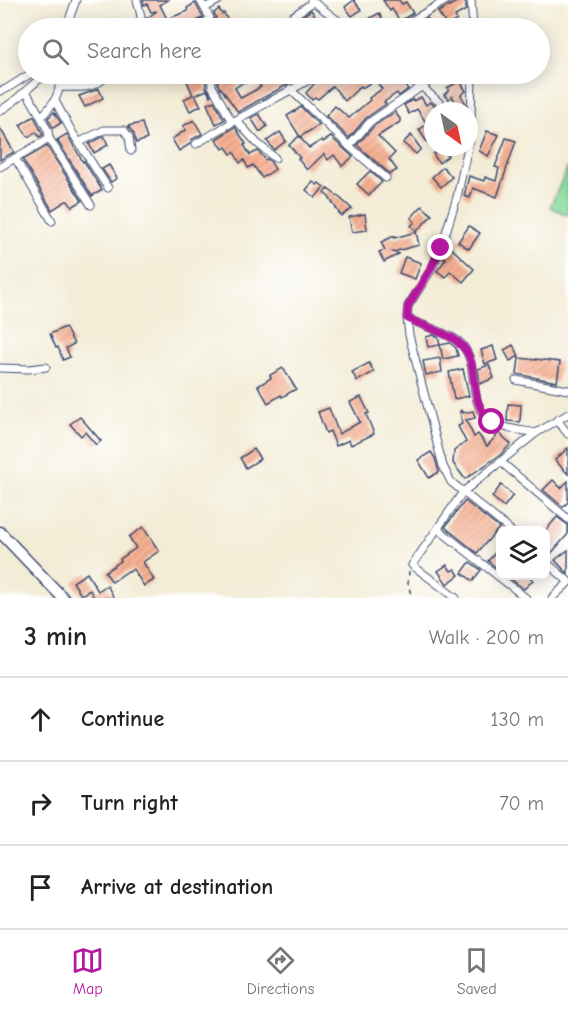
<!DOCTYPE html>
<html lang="en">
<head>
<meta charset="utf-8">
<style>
  :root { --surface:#fff; --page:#f6f6f6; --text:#222; --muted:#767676; --line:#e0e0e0; --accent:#b5179e }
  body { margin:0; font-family:"Comic Neue",sans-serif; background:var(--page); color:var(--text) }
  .controls { position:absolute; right:18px; bottom:18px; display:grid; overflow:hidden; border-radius:12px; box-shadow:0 3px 15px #0003 }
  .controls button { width:54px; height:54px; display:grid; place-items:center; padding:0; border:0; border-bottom:2px solid var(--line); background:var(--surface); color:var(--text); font:30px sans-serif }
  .compass { position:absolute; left:424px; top:102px; width:54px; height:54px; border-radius:50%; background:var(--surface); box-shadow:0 3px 15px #0003; rotate:147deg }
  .stop { position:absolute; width:18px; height:18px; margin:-14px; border:4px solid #b5179e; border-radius:50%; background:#fff }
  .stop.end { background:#b5179e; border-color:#fff; box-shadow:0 2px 6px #0008 }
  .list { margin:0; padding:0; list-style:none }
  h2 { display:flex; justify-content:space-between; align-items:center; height:78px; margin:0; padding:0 24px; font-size:26px }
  h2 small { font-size:20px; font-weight:400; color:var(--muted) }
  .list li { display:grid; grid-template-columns:39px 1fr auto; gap:18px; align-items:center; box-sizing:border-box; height:84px; padding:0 24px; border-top:2px solid var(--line) }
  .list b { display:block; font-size:22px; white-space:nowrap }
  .list em { font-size:20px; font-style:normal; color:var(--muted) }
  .icon { flex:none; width:33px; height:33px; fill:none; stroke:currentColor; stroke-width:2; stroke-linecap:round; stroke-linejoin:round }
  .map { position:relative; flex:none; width:568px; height:598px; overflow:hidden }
  .search { position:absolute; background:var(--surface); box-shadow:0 3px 15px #0003; left:18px; right:18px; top:18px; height:66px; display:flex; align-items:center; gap:15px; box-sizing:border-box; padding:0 21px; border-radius:33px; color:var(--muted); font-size:22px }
  .sheet { height:330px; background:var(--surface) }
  nav { display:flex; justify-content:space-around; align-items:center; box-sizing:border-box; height:84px; border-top:2px solid var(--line); background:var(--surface); font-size:16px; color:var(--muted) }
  nav a { display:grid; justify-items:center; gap:3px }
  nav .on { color:var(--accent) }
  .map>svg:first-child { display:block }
</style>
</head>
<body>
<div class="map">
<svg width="568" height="598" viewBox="0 0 568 598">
  <defs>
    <pattern id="building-hatch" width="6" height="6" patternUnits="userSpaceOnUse" patternTransform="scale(1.5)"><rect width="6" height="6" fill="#f7b092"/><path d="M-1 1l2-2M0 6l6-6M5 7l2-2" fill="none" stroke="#d39880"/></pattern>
  </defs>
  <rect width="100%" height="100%" fill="#fff"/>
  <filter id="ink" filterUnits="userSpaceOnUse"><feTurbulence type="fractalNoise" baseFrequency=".0167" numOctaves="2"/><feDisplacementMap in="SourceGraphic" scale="12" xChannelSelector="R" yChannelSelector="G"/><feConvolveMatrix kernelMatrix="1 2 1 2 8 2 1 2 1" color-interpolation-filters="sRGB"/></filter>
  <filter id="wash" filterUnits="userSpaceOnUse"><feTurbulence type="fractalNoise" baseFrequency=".008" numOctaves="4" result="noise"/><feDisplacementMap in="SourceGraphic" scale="24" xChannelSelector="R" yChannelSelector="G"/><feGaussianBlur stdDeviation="1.35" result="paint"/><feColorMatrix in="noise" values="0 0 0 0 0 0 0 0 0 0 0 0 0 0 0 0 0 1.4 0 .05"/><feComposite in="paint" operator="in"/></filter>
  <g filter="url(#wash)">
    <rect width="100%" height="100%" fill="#f3ecd6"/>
    <path fill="#8adc9d" stroke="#52867e" stroke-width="1.5" d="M 568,167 L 568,215 L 550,207 Z"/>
    <g id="blocks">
      <g fill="url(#building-hatch)">
        <path d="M 143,0 L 168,0 L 160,5 L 167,19 L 188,11 L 187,8 L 195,3 L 203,17 L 192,24 L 189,28 L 149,28 L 146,23 L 146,19 L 157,11 L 151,12 L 147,4 L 144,5 Z"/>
        <path d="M 354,0 L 361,10 L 352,16 L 345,7 Z"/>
        <path d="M 383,0 L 399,0 L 402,4 L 406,2 L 413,13 L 400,21 L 392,9 L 390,11 Z"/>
        <path d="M 460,0 L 463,0 L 466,4 L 466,10 L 455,16 L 457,20 L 447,26 L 438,12 Z"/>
        <path d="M 219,9 L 222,14 L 224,13 L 229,23 L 220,28 L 205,28 L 214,21 L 216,18 L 214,13 Z"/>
        <path d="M 311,10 L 319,21 L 324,17 L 332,26 L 329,28 L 315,28 L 311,23 L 304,28 L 293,28 L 306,19 L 304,15 Z"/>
        <path d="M 379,13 L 388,28 L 375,28 L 369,19 Z"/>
        <path d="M 427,18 L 434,28 L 409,28 Z"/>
        <path d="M 184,74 L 205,74 L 206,87 L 211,95 L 210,96 L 207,90 L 195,95 L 201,106 L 190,111 L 184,99 L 193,95 Z"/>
        <path d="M 217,74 L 248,74 L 251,77 L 235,88 L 241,98 L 261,87 L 259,84 L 275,74 L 284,74 L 290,83 L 238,112 L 221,88 L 220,89 L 218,84 Z"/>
        <path d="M 330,74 L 396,74 L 397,77 L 402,81 L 408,89 L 399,96 L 397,93 L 384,102 L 386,104 L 366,118 L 349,138 L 326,116 L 335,106 L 349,118 L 370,100 L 369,98 L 382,89 L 375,80 L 362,88 L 361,86 L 345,101 L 333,86 L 318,99 L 315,97 L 312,100 L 306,93 L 315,83 Z"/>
        <path d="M 460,81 L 466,91 L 461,95 L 466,104 L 459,108 L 452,96 L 449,99 L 444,95 L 449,90 L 447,88 Z"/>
        <path d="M 99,89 L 103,98 L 85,107 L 79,96 Z"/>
        <path d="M 421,97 L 426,105 L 430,102 L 437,108 L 433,110 L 433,137 L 427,142 L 419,130 L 427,124 L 417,109 L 409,114 L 404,105 L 412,100 L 413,101 Z"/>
        <path d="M 214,101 L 224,120 L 216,124 L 207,104 Z"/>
        <path d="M 301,107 L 319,125 L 300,137 L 287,116 Z"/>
        <path d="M 54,112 L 61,123 L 53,128 L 48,118 Z"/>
        <path d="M 395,112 L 400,119 L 400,122 L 378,136 L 395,153 L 389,159 L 397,170 L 390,174 L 357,145 L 374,126 Z"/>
        <path d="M 259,114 L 267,126 L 260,132 L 251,118 Z"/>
        <path d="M 34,116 L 43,135 L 39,137 L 36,132 L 28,137 L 20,125 Z"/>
        <path d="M 194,120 L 202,134 L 191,140 L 190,144 L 179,151 L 172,139 L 186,130 L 183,126 Z"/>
        <path d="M 142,123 L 147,139 L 136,143 L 134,134 L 128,126 Z"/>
        <path d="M 235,127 L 246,144 L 244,145 L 250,155 L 258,151 L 266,160 L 267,159 L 270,161 L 275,169 L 262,178 L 253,165 L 248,168 L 244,160 L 240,163 L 234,152 L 231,154 L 226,147 L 223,149 L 216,139 Z"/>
        <path d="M 0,128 L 14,152 L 0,160 Z"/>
        <path d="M 487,131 L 499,135 L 488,156 L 479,151 Z"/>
        <path d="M 280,132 L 286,141 L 274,150 L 267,141 Z"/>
        <path d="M 67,134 L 83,162 L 84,161 L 102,190 L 92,196 L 57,140 Z"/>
        <path d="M 411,135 L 421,149 L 416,154 L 403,143 Z"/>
        <path d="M 104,136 L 108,145 L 94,153 L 89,144 Z"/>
        <path d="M 299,136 L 309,148 L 322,140 L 323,142 L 331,137 L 353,157 L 342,166 L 334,155 L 328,160 L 324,154 L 307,170 L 298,159 L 300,158 L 289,145 Z"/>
        <path d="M 506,138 L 516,141 L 497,197 L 473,188 L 470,198 L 464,196 L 469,176 L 484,181 L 485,177 L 496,181 L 499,168 L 495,167 Z"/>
        <path d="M 47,146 L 82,201 L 72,207 L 68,201 L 66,201 L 52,210 L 23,160 Z"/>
        <path d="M 442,148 L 448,156 L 439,163 L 433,154 Z"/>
        <path d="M 109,165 L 117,178 L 111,182 L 102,169 Z"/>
        <path d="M 443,167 L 452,177 L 441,187 L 432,177 Z"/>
        <path d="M 370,171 L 382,182 L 369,195 L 357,184 Z"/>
        <path d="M 313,182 L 317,185 L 319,183 L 324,187 L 315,198 L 306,190 Z"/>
        <path d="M 328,189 L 340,198 L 352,209 L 341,216 L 329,197 L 324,193 Z"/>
        <path d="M 422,206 L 432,215 L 417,231 L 411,226 L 415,222 L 411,218 Z"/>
        <path d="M 365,214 L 367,230 L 352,232 L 349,217 Z"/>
        <path d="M 469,226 L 480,233 L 469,249 L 458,242 Z"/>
        <path d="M 416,232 L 419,245 L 393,252 L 399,254 L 384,262 L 379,252 L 385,250 L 381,242 L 394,236 L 394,238 Z"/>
        <path d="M 449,246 L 474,269 L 463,282 L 450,271 L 446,277 L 437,271 L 446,259 L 443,257 Z"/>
        <path d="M 405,257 L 421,263 L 415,279 L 399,273 Z"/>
        <path d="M 65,327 L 74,344 L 66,348 L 70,357 L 63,360 L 58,347 L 56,348 L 50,334 Z"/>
        <path d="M 433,335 L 438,337 L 440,345 L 428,347 L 426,337 Z"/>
        <path d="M 450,343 L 456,348 L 458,356 L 443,359 L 440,345 Z"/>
        <path d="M 513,345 L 519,356 L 510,361 L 504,350 Z"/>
        <path d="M 493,346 L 497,360 L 485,364 L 481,350 Z"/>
        <path d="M 440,358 L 442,372 L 426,375 L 423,361 Z"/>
        <path d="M 519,358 L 536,360 L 536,359 L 560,362 L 557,382 L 517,374 Z"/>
        <path d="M 369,363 L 374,372 L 357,381 L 352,372 Z"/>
        <path d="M 489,365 L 494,378 L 480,384 L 478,369 Z"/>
        <path d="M 283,368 L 296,389 L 282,397 L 281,395 L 268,403 L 258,386 L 271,378 L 270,375 Z"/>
        <path d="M 463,369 L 469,396 L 454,399 L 449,372 Z"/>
        <path d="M 361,397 L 369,413 L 366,414 L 374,434 L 351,445 L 349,440 L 336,446 L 330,431 L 326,433 L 318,412 L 329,408 L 339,434 L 360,422 L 350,402 Z"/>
        <path d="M 508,404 L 521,405 L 520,422 L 507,421 Z"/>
        <path d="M 462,410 L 463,413 L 473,411 L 475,418 L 466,420 L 474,437 L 478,434 L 487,446 L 499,433 L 511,444 L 500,455 L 465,479 L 453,463 L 454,451 L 466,442 L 458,426 L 462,424 L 460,411 Z"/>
        <path d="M 80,417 L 101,441 L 96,445 L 85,432 L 81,436 L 70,424 Z"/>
        <path d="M 568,448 L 568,474 L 555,460 Z"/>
        <path d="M 254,449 L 260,459 L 246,468 L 240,458 Z"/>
        <path d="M 431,452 L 435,458 L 439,472 L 429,478 L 418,460 Z"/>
        <path d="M 553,480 L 561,488 L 568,481 L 568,502 L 563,507 L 543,490 Z"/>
        <path d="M 501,485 L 513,495 L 504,507 L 492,497 Z"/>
        <path d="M 465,501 L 499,528 L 477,553 L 445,527 Z"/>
        <path d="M 557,517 L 568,525 L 568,534 L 548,557 L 546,557 L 546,530 Z"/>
        <path d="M 143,527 L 159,551 L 143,562 L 154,580 L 144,586 L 133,569 L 129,572 L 128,571 L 112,582 L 105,572 L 121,561 L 120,559 L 136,548 L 129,537 Z"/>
        <path d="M 501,546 L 501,566 L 498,569 L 488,561 Z"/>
        <path d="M 568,550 L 568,574 L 555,560 Z"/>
        <path d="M 470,562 L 481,570 L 473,581 L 462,573 Z"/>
        <path d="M 447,565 L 451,571 L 455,569 L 459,575 L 447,584 L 438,571 Z"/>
        <path d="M 87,573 L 98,591 L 107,585 L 114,598 L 94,598 L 90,590 L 81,595 L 73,582 Z"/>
        <path d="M 507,576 L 528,576 L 533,580 L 524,589 Z"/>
      </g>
    </g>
  </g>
  <g filter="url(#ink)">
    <use href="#blocks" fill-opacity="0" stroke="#3b4b70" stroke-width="1.5"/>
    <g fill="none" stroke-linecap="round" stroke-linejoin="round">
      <defs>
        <g id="minor">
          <path d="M 137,0 L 141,16 L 139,28"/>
          <path d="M 311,0 L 348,28"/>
          <path d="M 471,0 L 473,28"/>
          <path d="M 205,8 L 219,0"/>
          <path d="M 66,28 L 76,0"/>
          <path d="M 195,28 L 207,21 L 210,18 L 200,0"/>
          <path d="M 276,28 L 313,2"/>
          <path d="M 399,28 L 447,0"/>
          <path d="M 59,74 C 63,91 53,105 41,117 L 48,131 L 49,138 L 91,205"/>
          <path d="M 211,74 L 212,86 L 232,122"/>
          <path d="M 402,74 L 421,86 L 449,111"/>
          <path d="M 59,87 C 83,87 91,91 110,74"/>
          <path d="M 290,89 L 349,146 L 386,178"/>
          <path d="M 0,91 L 6,89 L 30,74"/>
          <path d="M 26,91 L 41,117"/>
          <path d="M 55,101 L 72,132 L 108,188"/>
          <path d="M 0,111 L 13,102 L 45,74"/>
          <path d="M 236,120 L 257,143 L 275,158"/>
          <path d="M 80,142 L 104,130 L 124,130 L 129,137 L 131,151"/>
          <path d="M 469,143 L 471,127 L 472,74"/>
          <path d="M 196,144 L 236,120 L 320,74"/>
          <path d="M 349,146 L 370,122 L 440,74"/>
          <path d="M 468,147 L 457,197 L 441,248 L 431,270 L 408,306 L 407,318 L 409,335 L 439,451 L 443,466 L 451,482 L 510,530"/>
          <path d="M 15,158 L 52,221"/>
          <path d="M 0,167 L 49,138"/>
          <path d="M 407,318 C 421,325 447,333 458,341 C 483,361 464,403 491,421 C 503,429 521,430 536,433"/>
          <path d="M 0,368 L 29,369 L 46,367"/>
          <path d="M 516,380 L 568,390"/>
          <path d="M 557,420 L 568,434"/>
          <path d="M 501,462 L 568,519"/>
          <path d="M 438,529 L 526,598"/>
          <path d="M 546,562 L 568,581"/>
          <path d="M 456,598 L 412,565 L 463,492 L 536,433 L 568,414"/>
          <path d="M 552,598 L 568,583"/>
        </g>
        <path id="primary" d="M 0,532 L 63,598"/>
      </defs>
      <use href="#minor" stroke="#3b4b70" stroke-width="9"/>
      <use href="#primary" stroke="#3b4b70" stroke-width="13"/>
      <path stroke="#3b4b70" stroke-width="1.5" stroke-dasharray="4.5 4.5" stroke-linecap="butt" d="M 409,571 L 408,584 L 412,598"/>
      <use href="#minor" stroke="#fff" stroke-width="7"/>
      <use href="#primary" stroke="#fff" stroke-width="10"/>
    </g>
  </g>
  <g fill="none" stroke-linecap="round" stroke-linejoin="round" filter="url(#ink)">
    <path stroke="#b5179e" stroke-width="8" d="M 441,248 L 430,270 L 408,306 L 407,318 C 420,325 448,333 458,342 C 484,362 464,400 492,422"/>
  </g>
</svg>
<div class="controls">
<button><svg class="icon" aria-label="layers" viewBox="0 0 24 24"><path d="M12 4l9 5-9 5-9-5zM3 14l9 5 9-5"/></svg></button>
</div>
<svg class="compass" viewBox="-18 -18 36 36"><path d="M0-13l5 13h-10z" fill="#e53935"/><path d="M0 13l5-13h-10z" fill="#767676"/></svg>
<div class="stop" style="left:492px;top:422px"></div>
<div class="stop end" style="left:441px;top:248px"></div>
<div class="search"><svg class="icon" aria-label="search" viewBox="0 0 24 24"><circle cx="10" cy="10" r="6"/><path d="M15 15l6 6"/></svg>Search here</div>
</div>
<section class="sheet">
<h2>3 min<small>Walk · 200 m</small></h2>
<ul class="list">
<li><svg class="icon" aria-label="ahead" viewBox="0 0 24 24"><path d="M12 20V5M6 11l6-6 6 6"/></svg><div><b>Continue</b></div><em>130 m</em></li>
<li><svg class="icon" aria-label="right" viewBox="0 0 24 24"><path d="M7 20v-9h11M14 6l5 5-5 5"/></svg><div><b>Turn right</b></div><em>70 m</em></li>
<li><svg class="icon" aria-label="arrive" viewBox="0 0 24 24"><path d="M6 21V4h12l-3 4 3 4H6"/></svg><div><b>Arrive at destination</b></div></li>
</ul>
</section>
<nav>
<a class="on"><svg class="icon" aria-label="map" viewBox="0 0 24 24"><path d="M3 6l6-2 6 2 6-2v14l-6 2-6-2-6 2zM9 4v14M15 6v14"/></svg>Map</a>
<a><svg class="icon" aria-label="directions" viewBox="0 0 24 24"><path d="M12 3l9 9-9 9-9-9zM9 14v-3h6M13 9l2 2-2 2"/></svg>Directions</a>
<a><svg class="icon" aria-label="saved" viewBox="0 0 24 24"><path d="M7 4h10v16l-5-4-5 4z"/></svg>Saved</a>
</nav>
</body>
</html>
